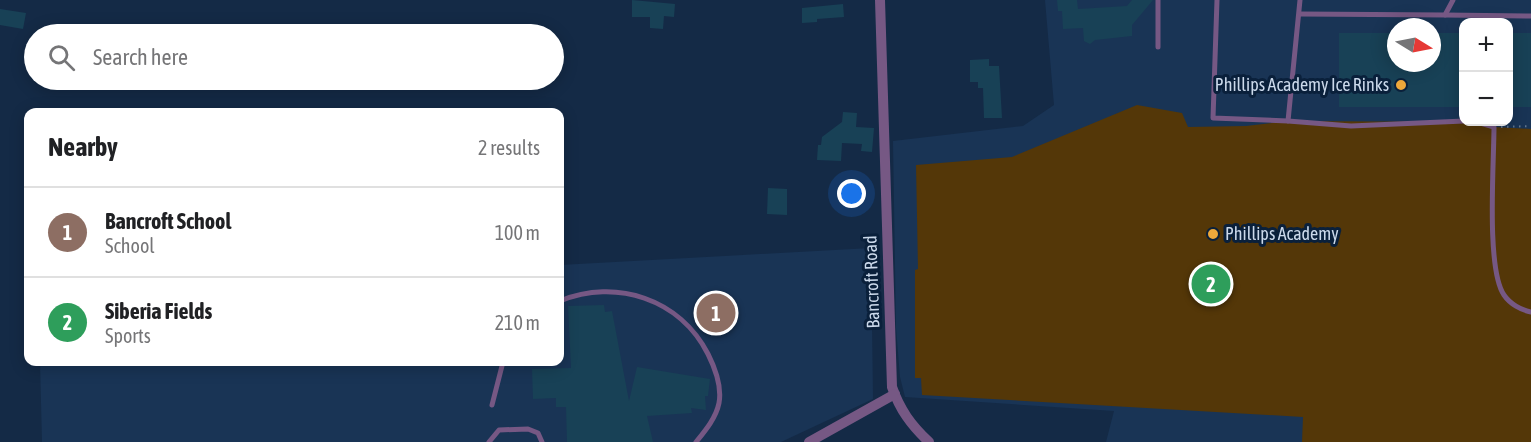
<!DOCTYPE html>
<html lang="en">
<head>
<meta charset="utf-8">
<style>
  :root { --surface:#fff; --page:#f2f2f2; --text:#202124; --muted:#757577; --line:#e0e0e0; --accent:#0b8043 }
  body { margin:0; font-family:"Asap Condensed",sans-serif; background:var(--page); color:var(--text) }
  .controls { position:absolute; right:18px; top:18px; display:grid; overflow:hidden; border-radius:12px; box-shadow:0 3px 15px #0003 }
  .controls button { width:54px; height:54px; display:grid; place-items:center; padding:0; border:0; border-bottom:2px solid var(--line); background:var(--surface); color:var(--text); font:30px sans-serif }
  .compass { position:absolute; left:1387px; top:18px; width:54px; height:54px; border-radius:50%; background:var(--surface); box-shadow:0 3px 15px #0003; rotate:100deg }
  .you { position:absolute; left:852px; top:194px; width:21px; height:21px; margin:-15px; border:4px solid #fff; border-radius:50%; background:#1a73e8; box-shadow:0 0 0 9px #1a73e833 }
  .badge { display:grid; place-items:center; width:39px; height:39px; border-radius:50%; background:var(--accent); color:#fff; font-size:20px; font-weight:700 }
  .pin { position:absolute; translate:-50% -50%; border:3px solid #fff; box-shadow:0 2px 6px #0006 }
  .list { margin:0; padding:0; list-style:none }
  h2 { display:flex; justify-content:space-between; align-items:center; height:78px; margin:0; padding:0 24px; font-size:26px }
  h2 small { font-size:20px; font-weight:400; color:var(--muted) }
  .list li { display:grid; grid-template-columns:39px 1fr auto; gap:18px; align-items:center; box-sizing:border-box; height:90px; padding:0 24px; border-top:2px solid var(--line) }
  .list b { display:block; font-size:22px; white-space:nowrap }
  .list p { margin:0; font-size:20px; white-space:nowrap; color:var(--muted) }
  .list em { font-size:20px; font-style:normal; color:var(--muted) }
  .icon { flex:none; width:33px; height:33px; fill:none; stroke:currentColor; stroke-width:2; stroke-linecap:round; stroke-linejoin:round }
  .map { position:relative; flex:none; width:1531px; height:442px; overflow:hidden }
  .search { position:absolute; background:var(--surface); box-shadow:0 3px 15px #0003; left:24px; top:24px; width:540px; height:66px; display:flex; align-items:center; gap:15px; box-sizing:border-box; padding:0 21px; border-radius:33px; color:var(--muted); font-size:22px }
  .panel { position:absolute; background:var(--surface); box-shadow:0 3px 15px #0003; left:24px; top:108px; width:540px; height:258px; border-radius:12px }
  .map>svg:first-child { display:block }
</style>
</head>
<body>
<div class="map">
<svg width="1531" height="442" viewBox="0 0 1531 442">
  <rect width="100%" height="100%" fill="#142a46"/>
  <g fill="#193455" fill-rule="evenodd">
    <path d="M 1045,0 L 1531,0 L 1531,442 L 1106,442 L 1114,411 L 905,397 L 900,377 L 896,328 L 893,141 L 1023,126 L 1054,105 ZM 1464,22 L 1508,22 L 1508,122 L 1464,122 ZM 1396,27 L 1432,27 L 1432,63 L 1396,63 Z"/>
    <path d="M 871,248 L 873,399 L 781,442 L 42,442 L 40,362 L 365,362 L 377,365 L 383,362 L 560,362 L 560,265 Z"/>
  </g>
  <path fill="#543708" d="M 1137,105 L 1182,113 L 1188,127 L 1246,126 L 1288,121 L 1475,122 L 1494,127 L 1531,129 L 1531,442 L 1302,442 L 1303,417 L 922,395 L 921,378 L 915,378 L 915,270 L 918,269 L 916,165 L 1012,157 Z"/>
  <g fill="#184156">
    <path d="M 632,0 L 675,4 L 674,17 L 664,16 L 663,29 L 650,28 L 650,17 L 632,17 Z"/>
    <path d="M 1057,0 L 1077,0 L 1078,9 L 1127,6 L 1132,0 L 1153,0 L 1132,25 L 1132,36 L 1095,40 L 1090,44 L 1084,41 L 1083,28 L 1063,29 L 1062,11 L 1058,11 Z"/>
    <path d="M 843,4 L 844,17 L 817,19 L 817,22 L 802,23 L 802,8 Z"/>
    <path d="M 0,9 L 26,13 L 23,29 L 0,25 Z"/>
    <path d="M 1339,33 L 1396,33 L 1396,63 L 1432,63 L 1432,33 L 1464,33 L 1464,107 L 1339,107 Z"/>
    <rect x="1509" y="33" width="22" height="74"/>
    <path d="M 989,59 L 989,66 L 999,66 L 1002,118 L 984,118 L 983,88 L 978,88 L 978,82 L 970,82 L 970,60 Z"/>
    <path d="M 843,112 L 857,113 L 856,127 L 874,128 L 872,152 L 861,151 L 862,144 L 842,143 L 841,161 L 817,160 L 818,145 L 821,145 L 822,137 L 842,122 Z"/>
    <path d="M 768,188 L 787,189 L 787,215 L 767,214 Z"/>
    <path d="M 604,305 L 605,312 L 612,311 L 629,401 L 637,367 L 710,379 L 708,396 L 705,396 L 706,410 L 691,408 L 692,413 L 647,416 L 653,442 L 567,442 L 566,407 L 556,407 L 556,398 L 533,399 L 532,369 L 571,368 L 568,306 Z"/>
  </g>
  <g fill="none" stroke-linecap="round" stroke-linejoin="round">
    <path stroke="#62758d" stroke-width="2" stroke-dasharray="1.5 4.5" stroke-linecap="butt" d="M 1501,127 L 1531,126"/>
    <g stroke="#765884" stroke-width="5">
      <path d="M 1158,0 L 1158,47"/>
      <path d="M 1217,0 L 1213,118 L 1288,121"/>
      <path d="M 1300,0 L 1288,121 L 1351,126 L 1464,121"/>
      <path d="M 1300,14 L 1445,15 L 1453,0"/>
      <path d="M 1445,15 L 1531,16"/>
      <path d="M 1477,122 L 1494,127 C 1494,163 1486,269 1504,295 C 1510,304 1521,310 1531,312"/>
      <path d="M 560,301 C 616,278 680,299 708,354 C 715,368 722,387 719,403 C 716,418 705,431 696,442"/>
      <path d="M 492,405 L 503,362"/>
      <path d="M 489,442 L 499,430 L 528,429 L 538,433 L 542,442"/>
    </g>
    <g stroke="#765884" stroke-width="10">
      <path d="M 880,0 L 892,387 C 900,410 911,425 929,442"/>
      <path d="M 809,442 L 895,394"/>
    </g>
  </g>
  <g fill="#eda83b" stroke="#0a203b" stroke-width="2">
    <circle cx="1401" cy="85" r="6"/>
    <circle cx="1213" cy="234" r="6"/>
  </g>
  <g text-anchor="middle" stroke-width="6" stroke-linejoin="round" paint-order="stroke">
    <g font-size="18" fill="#cbd9eb" stroke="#0a203b" text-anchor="end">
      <text x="1389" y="91">Phillips Academy Ice Rinks</text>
      <text x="1225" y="240" text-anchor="start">Phillips Academy</text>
    </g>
    <g font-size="18" fill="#cbd9eb" stroke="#0a203b">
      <text transform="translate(872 282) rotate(-92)" y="6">Bancroft Road</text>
    </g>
  </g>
</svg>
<div class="controls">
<button>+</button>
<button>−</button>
</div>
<svg class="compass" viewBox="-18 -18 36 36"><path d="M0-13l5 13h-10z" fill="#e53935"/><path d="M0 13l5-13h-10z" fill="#757577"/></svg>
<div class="you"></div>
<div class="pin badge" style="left:716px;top:313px;background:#8d6e63">1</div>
<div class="pin badge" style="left:1211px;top:284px;background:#2e9e5b">2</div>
<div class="search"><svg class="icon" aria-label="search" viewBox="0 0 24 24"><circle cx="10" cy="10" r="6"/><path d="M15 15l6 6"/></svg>Search here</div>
<section class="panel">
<h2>Nearby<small>2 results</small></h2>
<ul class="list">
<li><span class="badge" style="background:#8d6e63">1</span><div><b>Bancroft School</b><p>School</p></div><em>100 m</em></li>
<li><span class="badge" style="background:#2e9e5b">2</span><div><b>Siberia Fields</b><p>Sports</p></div><em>210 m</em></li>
</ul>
</section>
</div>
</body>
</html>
